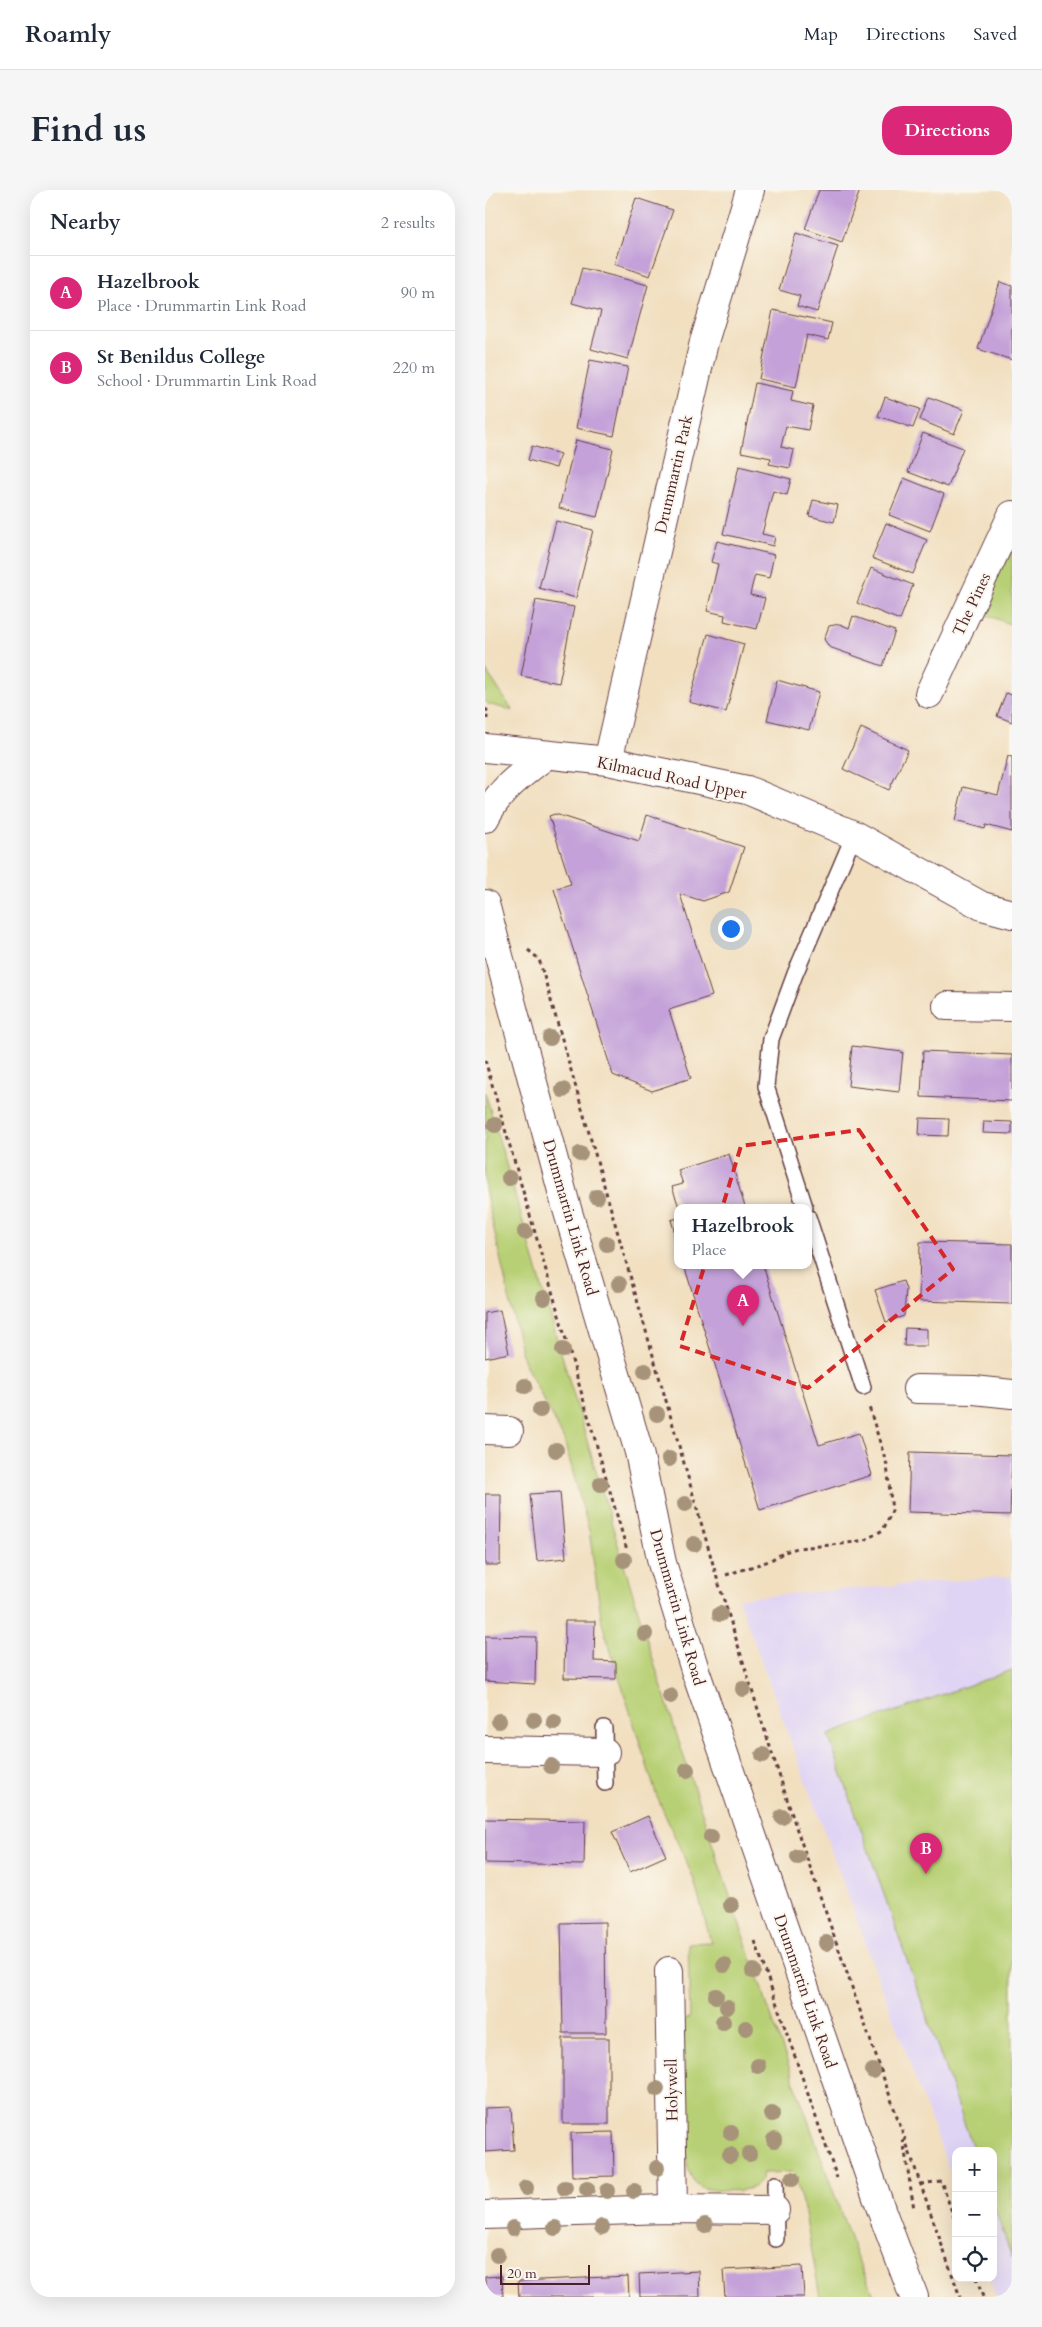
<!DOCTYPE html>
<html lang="en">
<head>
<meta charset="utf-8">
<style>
  :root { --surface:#fff; --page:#f6f6f7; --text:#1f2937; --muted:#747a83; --line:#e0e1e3; --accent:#db2777 }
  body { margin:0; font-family:Cardo,serif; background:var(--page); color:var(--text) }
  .controls { position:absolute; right:15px; bottom:15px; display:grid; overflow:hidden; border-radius:10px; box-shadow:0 5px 20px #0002 }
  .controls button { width:45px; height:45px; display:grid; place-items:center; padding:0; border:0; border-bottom:1px solid var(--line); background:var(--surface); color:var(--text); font:25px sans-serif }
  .scale { position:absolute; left:15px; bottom:12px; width:90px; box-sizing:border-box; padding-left:5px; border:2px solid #4a1f2b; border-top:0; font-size:14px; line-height:18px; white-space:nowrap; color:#4a1f2b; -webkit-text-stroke:4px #fbf7ec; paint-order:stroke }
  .you { position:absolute; left:245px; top:738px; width:18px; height:18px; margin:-12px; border:4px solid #fff; border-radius:50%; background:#1a73e8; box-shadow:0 0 0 8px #1a73e833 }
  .badge { display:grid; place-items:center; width:32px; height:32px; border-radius:50%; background:var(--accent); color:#fff; font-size:16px; font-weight:700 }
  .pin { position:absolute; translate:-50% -41px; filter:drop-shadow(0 1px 2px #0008) }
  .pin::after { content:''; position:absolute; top:26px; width:18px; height:15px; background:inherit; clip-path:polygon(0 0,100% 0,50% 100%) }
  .popup { position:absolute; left:189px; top:1014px; width:138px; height:65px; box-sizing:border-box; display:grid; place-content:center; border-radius:10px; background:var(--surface); filter:drop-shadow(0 1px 4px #0005); font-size:16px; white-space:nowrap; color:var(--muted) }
  .popup b { font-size:19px; color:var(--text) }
  .popup::after { content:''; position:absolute; left:50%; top:100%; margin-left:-10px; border:10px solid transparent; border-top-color:var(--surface) }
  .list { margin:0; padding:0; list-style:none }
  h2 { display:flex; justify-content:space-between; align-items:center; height:65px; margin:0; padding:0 20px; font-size:21px }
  h2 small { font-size:16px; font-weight:400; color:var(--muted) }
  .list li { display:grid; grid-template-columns:32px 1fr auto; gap:15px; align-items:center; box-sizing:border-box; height:75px; padding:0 20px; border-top:1px solid var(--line) }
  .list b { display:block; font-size:19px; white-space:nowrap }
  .list p { margin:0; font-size:16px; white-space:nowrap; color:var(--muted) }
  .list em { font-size:16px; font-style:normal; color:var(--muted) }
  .icon { flex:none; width:28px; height:28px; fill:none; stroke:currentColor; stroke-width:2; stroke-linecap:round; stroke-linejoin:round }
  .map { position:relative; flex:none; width:527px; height:2107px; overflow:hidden; border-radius:20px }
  header { display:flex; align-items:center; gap:30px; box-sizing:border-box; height:70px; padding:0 25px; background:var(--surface); border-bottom:1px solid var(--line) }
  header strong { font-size:24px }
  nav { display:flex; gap:28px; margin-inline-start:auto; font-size:18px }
  .intro { display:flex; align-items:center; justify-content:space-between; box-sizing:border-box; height:120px; padding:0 30px }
  h1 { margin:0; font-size:35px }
  .button { padding:12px 22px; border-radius:20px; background:var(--accent); color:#fff; font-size:18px; font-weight:700 }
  main { display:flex; gap:30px; padding:0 30px }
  aside { flex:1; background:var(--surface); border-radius:20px; box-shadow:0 5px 20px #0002 }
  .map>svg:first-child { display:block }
</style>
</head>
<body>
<header>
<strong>Roamly</strong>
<nav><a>Map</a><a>Directions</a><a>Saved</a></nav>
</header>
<div class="intro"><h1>Find us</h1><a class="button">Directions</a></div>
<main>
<aside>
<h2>Nearby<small>2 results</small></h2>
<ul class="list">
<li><span class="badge">A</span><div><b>Hazelbrook</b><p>Place · Drummartin Link Road</p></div><em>90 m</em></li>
<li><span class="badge">B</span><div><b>St Benildus College</b><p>School · Drummartin Link Road</p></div><em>220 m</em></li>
</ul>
</aside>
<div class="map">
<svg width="527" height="2107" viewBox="0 0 527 2107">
  <rect width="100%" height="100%" fill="#fbf7ec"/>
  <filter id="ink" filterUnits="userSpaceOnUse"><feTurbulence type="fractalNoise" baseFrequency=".02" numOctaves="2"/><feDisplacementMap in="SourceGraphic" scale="10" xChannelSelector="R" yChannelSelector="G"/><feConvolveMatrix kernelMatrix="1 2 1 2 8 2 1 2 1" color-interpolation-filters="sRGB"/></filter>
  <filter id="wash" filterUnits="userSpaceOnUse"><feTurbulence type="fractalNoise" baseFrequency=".0096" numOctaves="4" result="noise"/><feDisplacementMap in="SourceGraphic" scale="20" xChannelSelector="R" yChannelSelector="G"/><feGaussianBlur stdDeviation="1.12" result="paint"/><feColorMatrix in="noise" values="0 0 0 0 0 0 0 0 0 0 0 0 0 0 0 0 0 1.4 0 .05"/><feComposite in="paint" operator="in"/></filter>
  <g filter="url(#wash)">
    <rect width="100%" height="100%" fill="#f1dfc0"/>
    <path fill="#e0d4f4" d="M 527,1386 L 527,2107 L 511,2107 L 504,2088 L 508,2088 L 508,1961 L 471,1961 L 471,1998 L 253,1408 Z"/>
    <g fill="#b8d075" stroke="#817850">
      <path d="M 527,325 L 527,435 L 484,418 Z"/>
      <path d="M 0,479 L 28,521 L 3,514 L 0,511 Z"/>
      <path d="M 0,902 C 64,1120 126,1339 195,1555 C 251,1730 313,1903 375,2076 L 390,2107 L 335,2107 L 320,2023 L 308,1982 L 278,1983 C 276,1989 275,1992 270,1996 C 260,2003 222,2002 213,1995 C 203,1987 202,1974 201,1963 L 198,1833 L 205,1826 L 203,1753 L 226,1752 L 208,1687 L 172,1607 L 117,1433 L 104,1340 L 79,1250 L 38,1170 L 0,999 Z"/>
      <path d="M 527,1480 L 527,2068 L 508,2014 L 508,1961 L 489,1961 L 343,1545 Z"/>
    </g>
    <g id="blocks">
      <g fill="#c4a2d9">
        <path d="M 334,0 L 375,0 L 357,52 L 320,39 Z"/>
        <path d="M 151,8 L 188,20 L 165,86 L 129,74 Z"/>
        <path d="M 311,43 L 353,56 L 332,122 L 312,116 L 315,106 L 294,100 Z"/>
        <path d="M 97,78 L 163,95 L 143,169 L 106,159 L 116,121 L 87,113 Z"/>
        <path d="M 515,92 L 527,96 L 527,170 L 493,159 Z"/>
        <path d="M 288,120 L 347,133 L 343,150 L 322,145 L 311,197 L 274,189 Z"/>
        <path d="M 105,170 L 143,177 L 129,246 L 91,238 Z"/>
        <path d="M 270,193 L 308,201 L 306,211 L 328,216 L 323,240 L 301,236 L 296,257 L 309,260 L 305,278 L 284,274 L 286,268 L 256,262 Z"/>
        <path d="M 400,207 L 435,219 L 428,238 L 393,226 Z"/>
        <path d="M 444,207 L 479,220 L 469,244 L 435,230 Z"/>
        <path d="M 438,243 L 478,258 L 463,297 L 423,282 Z"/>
        <path d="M 91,250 L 128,259 L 112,327 L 74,318 Z"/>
        <path d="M 47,256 L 75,264 L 71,278 L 43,270 Z"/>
        <path d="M 254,276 L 306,289 L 302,305 L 288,301 L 277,344 L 290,347 L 288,356 L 238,344 Z"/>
        <path d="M 419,288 L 459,304 L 445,341 L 404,325 Z"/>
        <path d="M 328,310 L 353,315 L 349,332 L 324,326 Z"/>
        <path d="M 71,331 L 108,340 L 91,408 L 54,398 Z"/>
        <path d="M 401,333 L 442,350 L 428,384 L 387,368 Z"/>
        <path d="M 232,351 L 289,365 L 284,388 L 270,385 L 267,396 L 265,405 L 280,408 L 272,439 L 239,431 L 240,425 L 222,421 L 233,374 L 226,372 Z"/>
        <path d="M 386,378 L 428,395 L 415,430 L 372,413 Z"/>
        <path d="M 51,410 L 89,417 L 74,493 L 36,486 Z"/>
        <path d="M 368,426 L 410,441 L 398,476 L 344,457 L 339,449 L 344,436 L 355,434 L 364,438 Z"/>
        <path d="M 223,444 L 259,454 L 241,522 L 204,512 Z"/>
        <path d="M 292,490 L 334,502 L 324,540 L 282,530 Z"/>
        <path d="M 521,503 L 527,505 L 527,532 L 512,526 Z"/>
        <path d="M 376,538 L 423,560 L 404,600 L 358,579 Z"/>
        <path d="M 523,566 L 527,567 L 527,642 L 501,635 L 500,639 L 470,631 L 478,597 L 513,605 Z"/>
        <path d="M 70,624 L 154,651 L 162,625 L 259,657 L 244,702 L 218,711 L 195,704 L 227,806 L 184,820 L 206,888 L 167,901 L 128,885 L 69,699 L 86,694 L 64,626 Z"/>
        <path d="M 367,856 L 418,862 L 414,902 L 363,896 Z"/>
        <path d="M 438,861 L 527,865 L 527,911 L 436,907 Z"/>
        <path d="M 435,928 L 464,929 L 463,946 L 434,945 Z"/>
        <path d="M 499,931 L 527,932 L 527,944 L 498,943 Z"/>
        <path d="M 244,964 L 260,1017 L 194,1017 L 187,997 L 198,994 L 193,980 Z"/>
        <path d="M 193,1028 L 193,1053 L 186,1030 Z"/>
        <path d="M 435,1052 L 527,1054 L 527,1114 L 434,1111 Z"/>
        <path d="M 199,1075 L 278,1075 L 334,1255 L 374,1243 L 387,1285 L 275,1320 Z"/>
        <path d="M 418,1091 L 421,1099 L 419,1126 L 401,1132 L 390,1100 Z"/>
        <path d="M 15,1120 L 24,1163 L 0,1168 L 0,1123 Z"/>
        <path d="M 420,1138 L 442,1139 L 442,1156 L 419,1156 Z"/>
        <path d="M 425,1262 L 527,1265 L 525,1325 L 423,1322 Z"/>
        <path d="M 75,1302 L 81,1368 L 52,1371 L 45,1304 Z"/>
        <path d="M 0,1304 L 16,1304 L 15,1375 L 0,1375 Z"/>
        <path d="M 80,1431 L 110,1431 L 109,1471 L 131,1472 L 131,1489 L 79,1488 Z"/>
        <path d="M 0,1446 L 51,1447 L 50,1494 L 0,1491 Z"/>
        <path d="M 163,1626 L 181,1666 L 145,1682 L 127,1642 Z"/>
        <path d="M 0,1629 L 100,1631 L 99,1675 L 0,1673 Z"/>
        <path d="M 120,1732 L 121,1843 L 78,1843 L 76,1733 Z"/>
        <rect x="78" y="1848" width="46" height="86"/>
        <path d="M 26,1917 L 29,1960 L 0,1962 L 0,1918 Z"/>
        <path d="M 128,1942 L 129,1986 L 87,1987 L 86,1943 Z"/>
        <path d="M 317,2076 L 319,2107 L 240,2107 L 238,2080 Z"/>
        <path d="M 214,2081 L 215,2107 L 155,2107 L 154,2084 Z"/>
        <path d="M 17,2086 L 18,2107 L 0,2107 L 0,2087 Z"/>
        <path d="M 143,2086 L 144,2107 L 34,2107 L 33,2091 Z"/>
      </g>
    </g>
  </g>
  <g filter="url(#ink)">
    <use href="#blocks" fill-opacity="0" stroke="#633c41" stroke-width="1"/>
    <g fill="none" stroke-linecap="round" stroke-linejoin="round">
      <defs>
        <g id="service">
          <path d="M 320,1017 L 281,896 L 286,849 L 310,784 L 369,645"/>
          <path d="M 323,1027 L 378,1197"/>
          <path d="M 119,1538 L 120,1593"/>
          <path d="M 290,1994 L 291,2049"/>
        </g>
        <g id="minor">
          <path d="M 444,504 L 527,325"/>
          <path d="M 123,571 L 219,152 L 265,0"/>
          <path d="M 462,816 L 527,817"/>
          <path d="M 432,1199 L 489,1200 L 527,1204"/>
          <path d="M 0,1240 L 24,1241"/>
          <path d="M 0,1560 L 120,1562"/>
          <path d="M 184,1781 L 188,2019"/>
          <path d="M 0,2025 L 180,2019 L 290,2020"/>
        </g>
        <path id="tertiary" d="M 0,558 L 123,571 L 262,600 L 369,645 L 497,716 L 527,724"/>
        <g id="secondary">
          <path d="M 0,628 C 14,600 36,585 60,566"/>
          <path d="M 0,714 L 80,1012 L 154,1262 L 177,1373 L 210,1480 L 397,2022 L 429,2107"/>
        </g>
      </defs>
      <use href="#service" stroke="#633c41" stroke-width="18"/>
      <use href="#minor" stroke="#633c41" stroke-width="30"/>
      <use href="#tertiary" stroke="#633c41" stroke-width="30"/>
      <use href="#secondary" stroke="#633c41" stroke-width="30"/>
      <g stroke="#633c41" stroke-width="3" stroke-dasharray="4 4" stroke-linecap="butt">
        <path d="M 0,519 L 2,520 L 2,529"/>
        <path d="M 43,760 L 54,769 L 232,1388 L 276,1529 L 311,1637 L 475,2107"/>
        <path d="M 0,870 L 142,1360"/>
        <path d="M 241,1385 L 284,1371 L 300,1362 L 312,1358 L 357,1354 L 380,1350 L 398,1340 L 407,1321 L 402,1275 L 384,1217"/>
        <path d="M 270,1751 L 352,1988"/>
        <path d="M 418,1949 L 429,2019"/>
        <path d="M 436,1994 L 456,1991 L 471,2033"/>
        <path d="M 491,2088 L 498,2107"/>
      </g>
      <use href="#service" stroke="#fff" stroke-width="15"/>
      <use href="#minor" stroke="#fff" stroke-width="28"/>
      <use href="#tertiary" stroke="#fff" stroke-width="28"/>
      <use href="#secondary" stroke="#fff" stroke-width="28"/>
    </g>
    <g fill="#a7937a">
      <circle cx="65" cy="848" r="8"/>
      <circle cx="78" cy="900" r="8"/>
      <circle cx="10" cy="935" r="8"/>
      <circle cx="95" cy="964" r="8"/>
      <circle cx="24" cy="988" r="8"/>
      <circle cx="112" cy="1007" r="8"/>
      <circle cx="40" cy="1042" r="8"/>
      <circle cx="122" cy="1054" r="8"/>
      <circle cx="134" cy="1094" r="8"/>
      <circle cx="59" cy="1108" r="8"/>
      <circle cx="78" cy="1160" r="8"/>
      <circle cx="160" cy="1181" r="8"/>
      <circle cx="40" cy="1196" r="8"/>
      <circle cx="55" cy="1220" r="8"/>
      <circle cx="172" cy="1224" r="8"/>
      <circle cx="71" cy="1260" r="8"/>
      <circle cx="184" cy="1269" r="8"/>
      <circle cx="116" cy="1294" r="8"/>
      <circle cx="200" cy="1314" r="8"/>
      <circle cx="209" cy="1354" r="8"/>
      <circle cx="139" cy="1370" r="8"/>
      <circle cx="235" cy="1424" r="8"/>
      <circle cx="160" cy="1444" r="8"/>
      <circle cx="258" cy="1499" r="8"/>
      <circle cx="185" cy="1506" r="8"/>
      <circle cx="49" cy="1530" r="8"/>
      <circle cx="14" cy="1531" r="8"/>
      <circle cx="69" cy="1532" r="8"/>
      <circle cx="278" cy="1565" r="8"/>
      <circle cx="66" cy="1576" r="8"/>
      <circle cx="202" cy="1580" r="8"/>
      <circle cx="297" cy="1627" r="8"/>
      <circle cx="226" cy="1647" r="8"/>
      <circle cx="313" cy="1667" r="8"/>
      <circle cx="246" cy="1715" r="8"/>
      <circle cx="341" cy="1753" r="8"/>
      <circle cx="239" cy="1775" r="8"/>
      <circle cx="268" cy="1781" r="8"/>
      <circle cx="231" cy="1806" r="8"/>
      <circle cx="242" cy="1817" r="8"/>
      <circle cx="238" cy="1832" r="8"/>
      <circle cx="261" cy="1838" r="8"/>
      <circle cx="273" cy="1876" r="8"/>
      <circle cx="388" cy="1881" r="8"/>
      <circle cx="172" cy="1899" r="8"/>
      <circle cx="287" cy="1924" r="8"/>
      <circle cx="246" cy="1943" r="8"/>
      <circle cx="289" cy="1950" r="8"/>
      <circle cx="264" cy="1964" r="8"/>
      <circle cx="245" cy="1965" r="8"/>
      <circle cx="172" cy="1978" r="8"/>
      <circle cx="307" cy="1989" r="8"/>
      <circle cx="41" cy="1998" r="8"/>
      <circle cx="80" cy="1998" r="8"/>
      <circle cx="102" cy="1999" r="8"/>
      <circle cx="122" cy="2001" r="8"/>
      <circle cx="149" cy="2001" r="8"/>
      <circle cx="220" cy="2035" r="8"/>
      <circle cx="117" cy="2037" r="8"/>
      <circle cx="28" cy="2038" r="8"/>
      <circle cx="70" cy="2038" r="8"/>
      <circle cx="12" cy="2065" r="8"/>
    </g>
  </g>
  <path fill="none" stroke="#d62828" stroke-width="4" stroke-dasharray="10 6" stroke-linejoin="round" d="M 374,940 L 468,1079 L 323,1198 L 195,1156 L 256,956 Z"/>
  <g text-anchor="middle" stroke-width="4" stroke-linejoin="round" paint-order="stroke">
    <g font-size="16" fill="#4a1f2b" stroke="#fbf7ec">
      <text transform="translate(188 284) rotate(-77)" y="6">Drummartin Park</text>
      <text transform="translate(486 414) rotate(-65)" y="6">The Pines</text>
      <text transform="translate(187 587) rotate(12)" y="6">Kilmacud Road Upper</text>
      <text transform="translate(86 1027) rotate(74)" y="6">Drummartin Link Road</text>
      <text transform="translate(193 1417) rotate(74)" y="6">Drummartin Link Road</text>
      <text transform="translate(321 1801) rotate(71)" y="6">Drummartin Link Road</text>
      <text transform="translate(186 1900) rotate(-91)" y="6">Holywell</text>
    </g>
  </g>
</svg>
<div class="controls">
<button>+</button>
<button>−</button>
<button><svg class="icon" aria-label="locate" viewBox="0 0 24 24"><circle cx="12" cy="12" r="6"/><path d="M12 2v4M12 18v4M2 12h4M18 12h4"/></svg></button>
</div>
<div class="scale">20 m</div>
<div class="you"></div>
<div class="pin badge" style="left:258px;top:1136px">A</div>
<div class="popup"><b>Hazelbrook</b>Place</div>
<div class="pin badge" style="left:441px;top:1684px">B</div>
</div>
</main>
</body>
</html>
